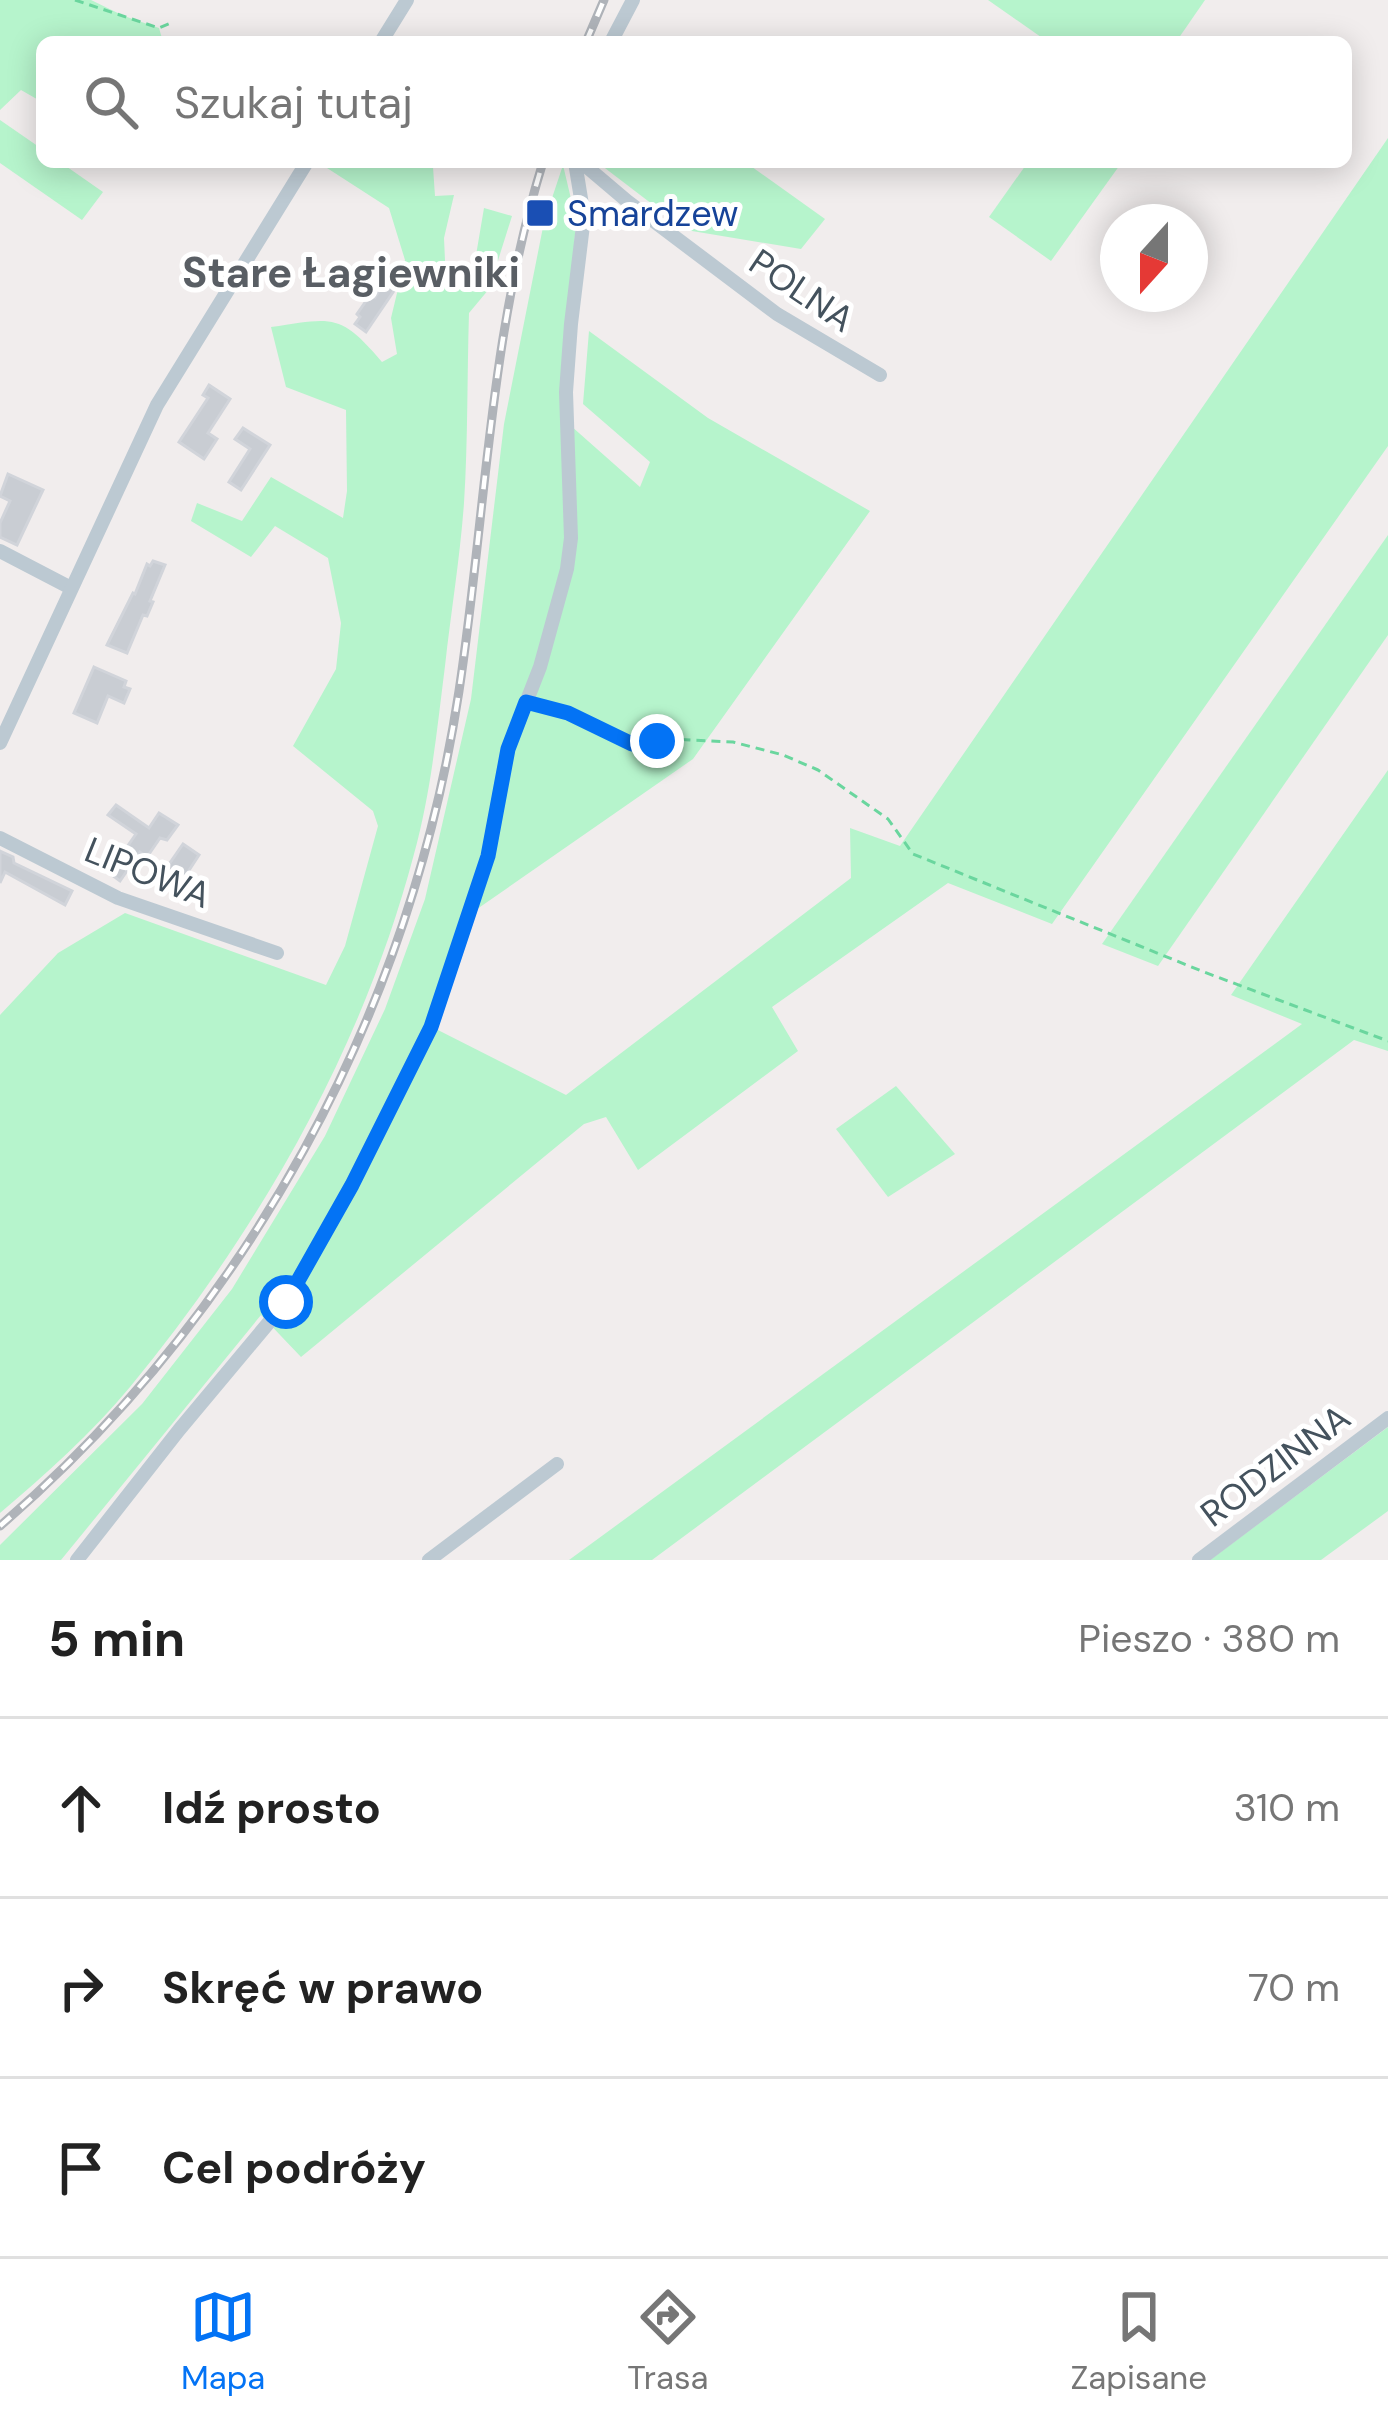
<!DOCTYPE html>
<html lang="pl">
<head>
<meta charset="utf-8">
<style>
  :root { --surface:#fff; --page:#f6f6f6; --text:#222; --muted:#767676; --line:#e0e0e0; --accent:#0373f5 }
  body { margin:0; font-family:"DM Sans",sans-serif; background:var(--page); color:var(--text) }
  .compass { position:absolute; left:1100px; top:204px; width:108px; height:108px; border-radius:50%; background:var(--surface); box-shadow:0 6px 30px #0003; rotate:201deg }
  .stop { position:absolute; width:36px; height:36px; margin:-27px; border:9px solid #0373f5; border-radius:50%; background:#fff }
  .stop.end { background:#0373f5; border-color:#fff; box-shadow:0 3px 12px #0008 }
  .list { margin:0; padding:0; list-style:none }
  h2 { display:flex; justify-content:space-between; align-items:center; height:156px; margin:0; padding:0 48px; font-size:51px }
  h2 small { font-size:39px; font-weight:400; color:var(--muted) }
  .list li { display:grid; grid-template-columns:78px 1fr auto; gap:36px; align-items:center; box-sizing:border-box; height:180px; padding:0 48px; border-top:3px solid var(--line) }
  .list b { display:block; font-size:45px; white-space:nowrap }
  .list em { font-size:39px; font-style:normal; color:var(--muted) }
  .icon { flex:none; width:66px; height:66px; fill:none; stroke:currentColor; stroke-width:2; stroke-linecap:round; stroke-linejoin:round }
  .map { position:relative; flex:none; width:1388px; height:1560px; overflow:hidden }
  .search { position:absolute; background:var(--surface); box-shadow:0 6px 30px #0003; left:36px; right:36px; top:36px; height:132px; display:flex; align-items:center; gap:30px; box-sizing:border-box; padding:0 42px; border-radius:18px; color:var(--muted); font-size:45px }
  .sheet { height:696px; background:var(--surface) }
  nav { display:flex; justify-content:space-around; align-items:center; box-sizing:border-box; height:168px; border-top:3px solid var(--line); background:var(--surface); font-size:33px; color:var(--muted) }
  nav a { display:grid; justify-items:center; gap:6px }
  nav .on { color:var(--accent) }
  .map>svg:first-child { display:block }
</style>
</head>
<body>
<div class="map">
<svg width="1388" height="1560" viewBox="0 0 1388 1560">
  <rect width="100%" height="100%" fill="#f1eded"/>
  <g fill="#b6f4cc">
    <path d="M 0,0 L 91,0 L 124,16 L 159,28 L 163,42 L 42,42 L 42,102 L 21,90 L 0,110 Z"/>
    <path d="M 988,0 L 1205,0 L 1176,42 L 1048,42 Z"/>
    <path d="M 0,120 L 42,149 L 42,162 L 60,162 L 103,192 L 82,220 L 0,163 Z"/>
    <path d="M 1388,138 L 1388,446 L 1052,924 L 948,883 L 772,1007 L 798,1051 L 638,1170 L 606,1117 L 584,1124 L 301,1357 L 261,1315 L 61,1560 L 0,1560 L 0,1545 L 142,1404 L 232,1289 L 325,1136 L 385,1009 L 425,899 L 471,699 L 504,424 L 544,222 L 563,165 L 576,220 L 562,418 L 640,487 L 650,462 L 583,404 L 589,331 L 708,418 L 870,511 L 693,759 L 467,916 L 432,1027 L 566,1095 L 851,878 L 850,828 L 900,846 Z"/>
    <path d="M 328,162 L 375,162 L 386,165 L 389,162 L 437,162 L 433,167 L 435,196 L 454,195 L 444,238 L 446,283 L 473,273 L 484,208 L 512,216 L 489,289 L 469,313 C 467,376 468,440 464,503 C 460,558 451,612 445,666 C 437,729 431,793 414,854 C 362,1051 259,1230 130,1387 C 92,1433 45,1475 0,1513 L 0,1015 L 58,953 L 125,913 L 326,985 L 345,946 L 378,826 L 373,811 L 293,746 L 336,669 L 341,623 L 328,558 L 275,526 L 251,557 L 191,521 L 197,503 L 242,521 L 271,477 L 343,518 L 347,491 L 346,410 L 286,387 L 271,327 C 332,318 340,312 382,362 L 397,354 L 391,318 L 405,260 L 389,208 L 327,168 Z"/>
    <path d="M 597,162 L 745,162 L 825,219 L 801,249 L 686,230 Z"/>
    <path d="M 1028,162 L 1122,162 L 1051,261 L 989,217 Z"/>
    <path d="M 1388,535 L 1388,635 L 1158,966 L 1102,944 Z"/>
    <path d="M 1388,770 L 1388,1051 L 1354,1040 L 652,1560 L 569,1560 L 1302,1024 L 1231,995 Z"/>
    <path d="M 896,1086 L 955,1154 L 888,1197 L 836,1129 Z"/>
    <path d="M 1388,1427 L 1388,1511 L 1321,1560 L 1210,1560 Z"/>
  </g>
  <g fill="#c9cdd3" stroke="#d1d4da" stroke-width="3">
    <path d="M 392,272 L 402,279 L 366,332 L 355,324 L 360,317 L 357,314 L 371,294 L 375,297 Z"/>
    <path d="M 209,385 L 230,399 L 208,433 L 217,439 L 204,459 L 179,442 L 208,398 L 203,395 Z"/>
    <path d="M 243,428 L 270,445 L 241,490 L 229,482 L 250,449 L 235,439 Z"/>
    <path d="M 8,474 L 43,490 L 17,545 L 0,537 L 0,523 L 10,501 L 0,496 Z"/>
    <path d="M 153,561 L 165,565 L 150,601 L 153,602 L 147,616 L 143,615 L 127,653 L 107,645 L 133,593 L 135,594 L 147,564 L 150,566 Z"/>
    <path d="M 94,667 L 126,681 L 124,687 L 130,689 L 124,703 L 108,696 L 97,723 L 74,713 Z"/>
    <path d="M 116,805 L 149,828 L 159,813 L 178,825 L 167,840 L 160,838 L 147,857 L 140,852 L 120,881 L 109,873 L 136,834 L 108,815 Z"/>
    <path d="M 183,844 L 199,855 L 182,881 L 176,877 L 172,884 L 161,876 Z"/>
    <path d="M 0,851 L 13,857 L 14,863 L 72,891 L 65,905 L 5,872 L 0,883 Z"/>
  </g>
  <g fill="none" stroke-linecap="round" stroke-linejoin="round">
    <g stroke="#6ad69e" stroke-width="3" stroke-dasharray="9 6" stroke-linecap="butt">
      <path d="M 75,0 L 159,28 L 171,23"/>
      <path d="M 540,705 L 568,713 L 632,744 L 672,739 L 733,742 L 783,755 L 818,770 L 888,819 L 913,854 L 1204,972 L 1388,1041"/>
    </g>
    <g stroke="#bcc9d2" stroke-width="14">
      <path d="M 381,42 L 407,0"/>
      <path d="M 611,42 L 633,0"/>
      <path d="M 581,162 L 627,201 L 777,314 L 880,375"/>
      <path d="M 0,551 L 71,588"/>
      <path d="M 0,743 L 157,405 L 307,162"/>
      <path d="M 0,838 L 118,898 L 277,953"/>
      <path d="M 77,1560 L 179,1430 L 286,1302 L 352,1185 L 431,1027 L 488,856 L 508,749 L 540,667 L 567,569 L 571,538 L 566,392 L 571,324 L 584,217 L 575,162"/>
      <path d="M 429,1560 L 557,1464"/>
      <path d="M 1199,1560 L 1388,1418"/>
    </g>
    <defs>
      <g id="rail">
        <path d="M 586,42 L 604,0"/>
        <path d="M 0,1526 C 248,1312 410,1014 459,691 C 486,513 489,336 543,162"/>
      </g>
    </defs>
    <use href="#rail" stroke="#afb3b9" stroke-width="9"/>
    <use href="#rail" stroke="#fff" stroke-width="4.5" stroke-dasharray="14" stroke-linecap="butt"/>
  </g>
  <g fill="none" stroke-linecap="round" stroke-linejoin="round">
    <path stroke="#0373f5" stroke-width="15" d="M 286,1302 L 352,1185 L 431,1027 L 488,856 L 508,749 L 526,702 L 568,713 L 632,744 L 657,741"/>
  </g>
  <rect fill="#1a4fb4" stroke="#fff" stroke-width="4.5" x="525" y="198" width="30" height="30" rx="6"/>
  <g text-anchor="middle" stroke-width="10" stroke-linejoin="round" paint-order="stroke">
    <g font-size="36" fill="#164399" stroke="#fff" text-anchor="start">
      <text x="567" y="226">Smardzew</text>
    </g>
    <g font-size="36" fill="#44525d" stroke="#fff">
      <text transform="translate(802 290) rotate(34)" y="13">POLNA</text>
      <text transform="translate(148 872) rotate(22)" y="13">LIPOWA</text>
      <text transform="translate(1275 1465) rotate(-37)" y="13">RODZINNA</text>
    </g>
    <g font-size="42" font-weight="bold" fill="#595e64" stroke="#fff">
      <text x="351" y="287">Stare Łagiewniki</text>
    </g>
  </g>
</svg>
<svg class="compass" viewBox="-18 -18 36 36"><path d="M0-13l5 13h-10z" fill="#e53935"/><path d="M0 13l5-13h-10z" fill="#767676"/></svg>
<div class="stop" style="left:286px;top:1302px"></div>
<div class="stop end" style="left:657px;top:741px"></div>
<div class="search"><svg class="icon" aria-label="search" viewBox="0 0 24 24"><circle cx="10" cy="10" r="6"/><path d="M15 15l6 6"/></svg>Szukaj tutaj</div>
</div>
<section class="sheet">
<h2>5 min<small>Pieszo · 380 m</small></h2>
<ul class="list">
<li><svg class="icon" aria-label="ahead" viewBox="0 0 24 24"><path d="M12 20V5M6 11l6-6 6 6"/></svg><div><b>Idź prosto</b></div><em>310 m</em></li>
<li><svg class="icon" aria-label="right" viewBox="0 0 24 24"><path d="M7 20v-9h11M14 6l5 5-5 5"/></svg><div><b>Skręć w prawo</b></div><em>70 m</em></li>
<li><svg class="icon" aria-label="arrive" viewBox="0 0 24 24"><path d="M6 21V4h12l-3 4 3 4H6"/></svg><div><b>Cel podróży</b></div></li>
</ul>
</section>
<nav>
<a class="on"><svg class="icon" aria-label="map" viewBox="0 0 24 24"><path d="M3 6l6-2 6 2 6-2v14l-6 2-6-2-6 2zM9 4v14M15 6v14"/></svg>Mapa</a>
<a><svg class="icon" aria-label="directions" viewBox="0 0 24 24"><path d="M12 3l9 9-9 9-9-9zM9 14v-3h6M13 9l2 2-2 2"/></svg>Trasa</a>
<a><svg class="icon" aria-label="saved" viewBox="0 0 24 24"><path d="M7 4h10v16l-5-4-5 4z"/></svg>Zapisane</a>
</nav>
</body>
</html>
